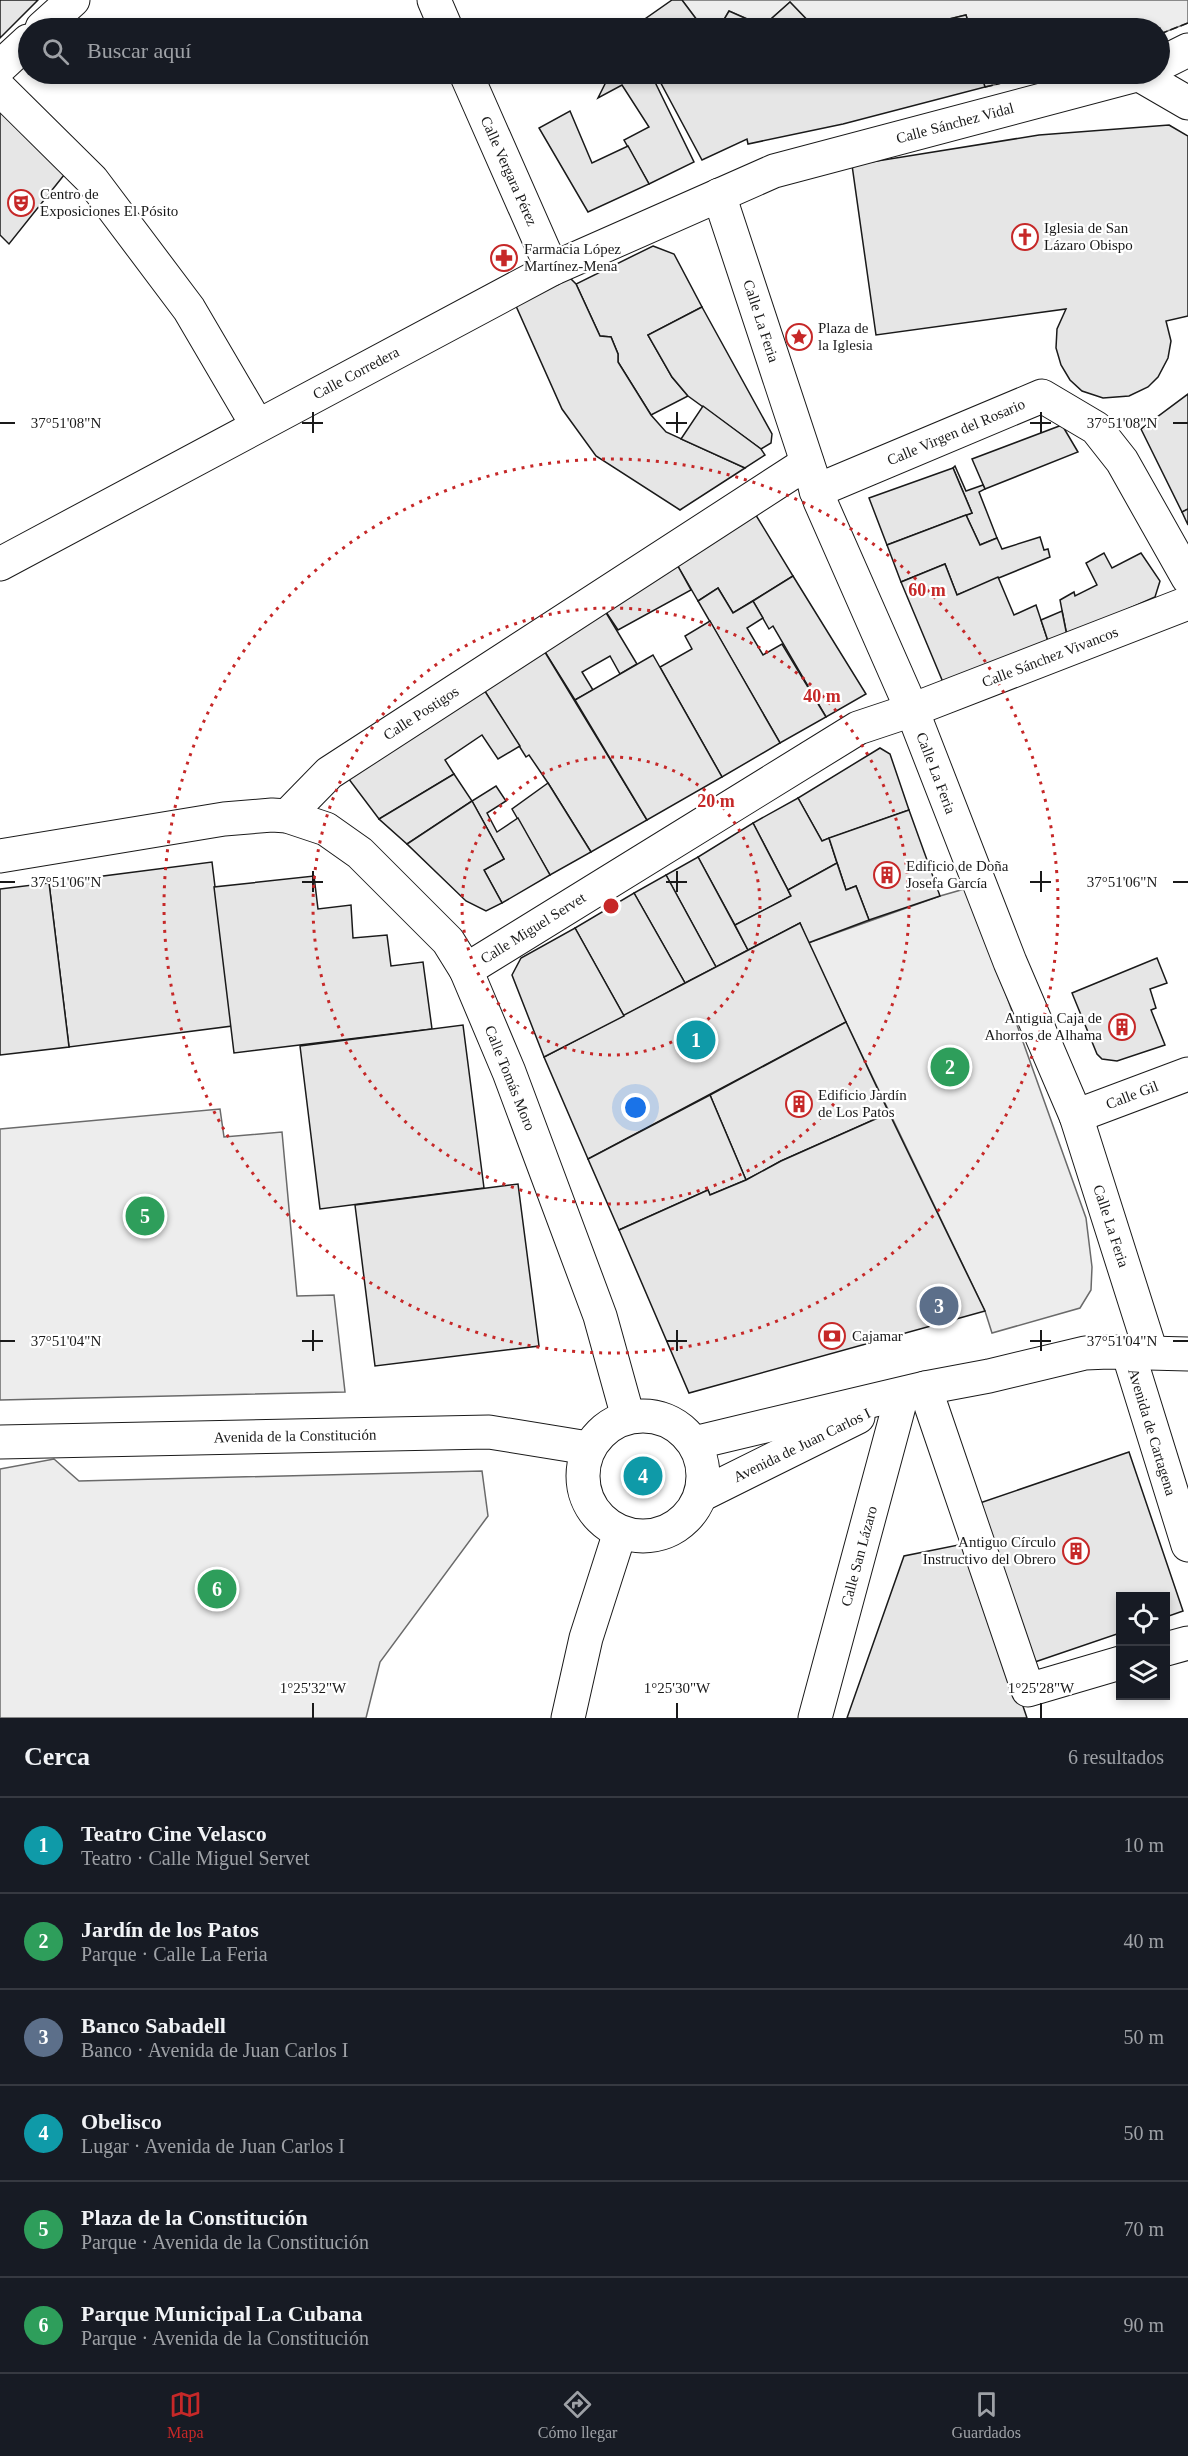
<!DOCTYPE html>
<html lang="es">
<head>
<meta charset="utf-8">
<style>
  :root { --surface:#171b24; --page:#20242c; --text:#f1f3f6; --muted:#9ea1a6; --line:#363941; --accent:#c62828 }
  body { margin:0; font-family:"Times New Roman",serif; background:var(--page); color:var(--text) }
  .controls { position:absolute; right:18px; bottom:18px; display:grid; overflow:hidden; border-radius:0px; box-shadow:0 3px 9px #0003 }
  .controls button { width:54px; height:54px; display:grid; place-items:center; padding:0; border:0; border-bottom:2px solid var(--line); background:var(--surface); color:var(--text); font:30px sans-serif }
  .you { position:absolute; left:636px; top:1108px; width:21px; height:21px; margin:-15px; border:4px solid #fff; border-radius:50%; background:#1a73e8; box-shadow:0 0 0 9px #1a73e833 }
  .badge { display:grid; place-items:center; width:39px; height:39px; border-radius:50%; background:var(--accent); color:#fff; font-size:20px; font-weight:700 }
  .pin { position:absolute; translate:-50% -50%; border:3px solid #fff; box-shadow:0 2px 6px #0006 }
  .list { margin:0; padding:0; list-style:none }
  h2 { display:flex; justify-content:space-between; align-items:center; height:78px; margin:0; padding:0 24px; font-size:26px }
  h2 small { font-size:20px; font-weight:400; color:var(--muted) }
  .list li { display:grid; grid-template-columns:39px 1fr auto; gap:18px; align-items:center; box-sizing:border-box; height:96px; padding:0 24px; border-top:2px solid var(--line) }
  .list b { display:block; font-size:22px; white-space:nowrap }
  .list p { margin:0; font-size:20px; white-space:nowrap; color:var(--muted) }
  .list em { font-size:20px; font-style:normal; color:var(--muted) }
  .icon { flex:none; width:33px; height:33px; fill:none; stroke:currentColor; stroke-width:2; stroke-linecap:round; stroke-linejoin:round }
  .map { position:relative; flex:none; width:1188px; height:1718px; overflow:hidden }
  .search { position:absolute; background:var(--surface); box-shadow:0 3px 9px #0003; left:18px; right:18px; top:18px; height:66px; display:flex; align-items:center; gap:15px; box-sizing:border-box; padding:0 21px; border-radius:33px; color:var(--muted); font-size:22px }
  .sheet { height:654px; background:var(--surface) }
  nav { display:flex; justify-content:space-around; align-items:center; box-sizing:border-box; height:84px; border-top:2px solid var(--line); background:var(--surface); font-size:16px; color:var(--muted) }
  nav a { display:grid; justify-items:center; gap:3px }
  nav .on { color:var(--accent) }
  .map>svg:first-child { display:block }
</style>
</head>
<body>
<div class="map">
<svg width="1188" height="1718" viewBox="0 0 1188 1718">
  <rect width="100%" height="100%" fill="#fff"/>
  <g fill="#ededed" stroke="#6a6a6a" stroke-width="1.5">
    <path d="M 682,0 L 1188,0 L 1188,23 L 1160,34 L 1160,28 L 970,28 L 966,15 L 912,28 L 815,28 L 790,2 L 763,26 L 729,11 L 719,28 L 703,28 Z"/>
    <path d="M 981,74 L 1008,74 L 1006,82 L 985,87 Z"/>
    <path d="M 968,888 L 1086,1218 L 1092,1267 L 1091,1290 L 1080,1308 L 992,1333 L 985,1311 L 808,943 L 940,896 Z"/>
    <path d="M 220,1109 L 224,1137 L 282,1132 L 297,1296 L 334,1295 L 345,1392 L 0,1400 L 0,1129 Z"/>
    <path d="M 54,1459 L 79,1481 L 482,1471 L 488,1516 L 380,1662 L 366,1718 L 0,1718 L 0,1469 Z"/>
  </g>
  <g fill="#e6e6e6" stroke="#1a1a1a" stroke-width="1.5">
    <path d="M 0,0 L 38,0 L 0,38 Z"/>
    <path d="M 672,0 L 682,0 L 703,28 L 632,28 Z"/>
    <path d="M 790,2 L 815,28 L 719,28 L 729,11 L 763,26 Z"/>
    <path d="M 966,15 L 970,28 L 912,28 Z"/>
    <path d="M 610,74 L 651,74 L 694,162 L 649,184 L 624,140 L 649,127 L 622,85 L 598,98 Z"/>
    <path d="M 656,74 L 981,74 L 985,87 L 843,124 L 748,144 L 747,139 L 702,160 Z"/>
    <path d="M 0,105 L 68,170 L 9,244 L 0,235 Z"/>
    <path d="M 570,111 L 592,163 L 628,146 L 649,184 L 588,212 L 539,128 Z"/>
    <path d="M 1169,125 L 1188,136 L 1188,316 L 1166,321 L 1171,341 L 1168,358 L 1158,377 L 1148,387 L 1129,396 L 1103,398 L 1082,391 L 1070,380 L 1061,365 L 1056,348 L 1057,329 L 1066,309 L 876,335 L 852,165 L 1039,135 Z"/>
    <path d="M 653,246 L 674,254 L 702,307 L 648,335 L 672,377 L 688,396 L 651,415 L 618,362 L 618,354 L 611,337 L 600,336 L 576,284 Z"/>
    <path d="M 568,276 L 576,284 L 600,336 L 611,337 L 618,354 L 618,362 L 651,415 L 666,432 L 745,468 L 680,510 L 596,456 L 562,409 L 516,306 Z"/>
    <path d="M 702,307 L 772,434 L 771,443 L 761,449 L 688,396 L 672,377 L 648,335 Z"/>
    <path d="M 1188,394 L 1188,509 L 1182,512 L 1141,429 Z"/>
    <path d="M 703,406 L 761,449 L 765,455 L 745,468 L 681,439 Z"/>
    <path d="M 1062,425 L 1078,452 L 985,489 L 972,459 Z"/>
    <path d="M 955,466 L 966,491 L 983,485 L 985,489 L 979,492 L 997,538 L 980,545 L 966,515 L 972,513 L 953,468 Z"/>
    <path d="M 953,468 L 972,513 L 887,545 L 869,498 Z"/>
    <path d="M 1188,509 L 1188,525 L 1182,512 Z"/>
    <path d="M 754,512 L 793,576 L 733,613 L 718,588 L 698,601 L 675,561 Z"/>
    <path d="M 966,515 L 980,545 L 997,538 L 1002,549 L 1040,537 L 1044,550 L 1048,549 L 1050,557 L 957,595 L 945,564 L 901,582 L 887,545 Z"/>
    <path d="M 1104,553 L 1112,568 L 1141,553 L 1160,581 L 1155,597 L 1067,636 L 1060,600 L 1074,592 L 1075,596 L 1097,585 L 1086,563 Z"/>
    <path d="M 675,561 L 691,590 L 618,630 L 602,606 Z"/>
    <path d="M 945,564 L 957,595 L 998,577 L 1014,615 L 1036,605 L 1049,644 L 945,687 L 901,582 Z"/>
    <path d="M 793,576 L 866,694 L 826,717 L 773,626 L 769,629 L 753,601 Z"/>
    <path d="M 718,588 L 733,613 L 753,601 L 763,618 L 747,628 L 763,655 L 782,644 L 826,717 L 780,743 L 698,601 Z"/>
    <path d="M 602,606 L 637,664 L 620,674 L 610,656 L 582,672 L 593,690 L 575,700 L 540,644 Z"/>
    <path d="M 1062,611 L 1067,636 L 1049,644 L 1041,620 Z"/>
    <path d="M 710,621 L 780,743 L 722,777 L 660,667 L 692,649 L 685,636 Z"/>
    <path d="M 540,644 L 647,820 L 591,852 L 548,783 L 529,755 L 526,757 L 479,682 Z"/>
    <path d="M 653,655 L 722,777 L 647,820 L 575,700 Z"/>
    <path d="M 479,682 L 520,746 L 498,759 L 482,735 L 445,760 L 454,774 L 379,819 L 345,774 Z"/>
    <path d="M 880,748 L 890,754 L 909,810 L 822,841 L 798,798 Z"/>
    <path d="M 454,774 L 472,801 L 407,844 L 379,819 Z"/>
    <path d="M 548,783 L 591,852 L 550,875 L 512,809 Z"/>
    <path d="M 496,786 L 506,801 L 487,813 L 497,832 L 518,818 L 550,875 L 502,903 L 484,870 L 504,859 L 472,801 Z"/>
    <path d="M 798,798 L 822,841 L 829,838 L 837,863 L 788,890 L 753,823 Z"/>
    <path d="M 472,801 L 504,859 L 484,870 L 502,903 L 486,911 L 466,901 L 407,844 Z"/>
    <path d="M 909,810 L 940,896 L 869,920 L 856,886 L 846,890 L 829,838 Z"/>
    <path d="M 753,823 L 791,896 L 735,925 L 698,857 Z"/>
    <path d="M 698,857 L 748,950 L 716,967 L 666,875 Z"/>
    <path d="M 212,862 L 232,1026 L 69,1047 L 49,883 Z"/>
    <path d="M 837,863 L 846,890 L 856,886 L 869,920 L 808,943 L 800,923 L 748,950 L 735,925 L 791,896 L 788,890 Z"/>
    <path d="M 666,875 L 716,967 L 685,983 L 634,893 Z"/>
    <path d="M 314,876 L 318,909 L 351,905 L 353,938 L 387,935 L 391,966 L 423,962 L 432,1029 L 234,1053 L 214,887 Z"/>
    <path d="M 49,883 L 69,1047 L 0,1055 L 0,889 Z"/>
    <path d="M 634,893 L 685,983 L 624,1016 L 575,928 Z"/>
    <path d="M 800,923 L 846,1022 L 588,1159 L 544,1057 Z"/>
    <path d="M 575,928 L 624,1016 L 544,1057 L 512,975 L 521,958 Z"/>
    <path d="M 1157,958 L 1167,983 L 1150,989 L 1156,1008 L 1151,1010 L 1165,1045 L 1117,1061 L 1102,1059 L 1097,1054 L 1072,993 Z"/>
    <path d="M 846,1022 L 889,1113 L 781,1161 L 746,1180 L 710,1095 Z"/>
    <path d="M 463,1025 L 484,1188 L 320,1209 L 300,1046 Z"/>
    <path d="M 710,1095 L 746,1180 L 710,1195 L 708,1190 L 619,1230 L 588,1159 Z"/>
    <path d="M 889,1113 L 985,1311 L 689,1393 L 619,1230 L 708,1190 L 710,1195 L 746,1180 L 781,1161 Z"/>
    <path d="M 518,1184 L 539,1346 L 375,1366 L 355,1205 Z"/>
    <path d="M 1129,1452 L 1183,1611 L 1166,1617 L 1166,1596 L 1120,1596 L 1120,1633 L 1029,1664 L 974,1505 Z"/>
    <path d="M 968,1543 L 1027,1718 L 847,1718 L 904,1556 Z"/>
  </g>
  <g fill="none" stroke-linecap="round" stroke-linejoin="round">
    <defs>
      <g id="street">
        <path d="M 434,0 L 446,28"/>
        <path d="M 42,28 L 73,0"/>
        <path d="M 1160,64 L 1188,50"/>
        <path d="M 0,67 L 28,41"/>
        <path d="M 466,74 L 552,269"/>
        <path d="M 1138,74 L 1188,103"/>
        <path d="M 0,89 L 92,180 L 189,309 L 257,425"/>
        <path d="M 719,195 L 820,501 L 912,710 L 1010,962 L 1076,1116 L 1151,1352"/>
        <path d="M 816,491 L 1042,396 L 1096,428 L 1122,461 L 1188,578"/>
        <path d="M 0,564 L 552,269 L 774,171 L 1140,74"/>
        <path d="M 287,816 L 329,773 L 807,463"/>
        <path d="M 0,856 L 224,819 L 272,815 L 287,816 L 326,829 L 360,853 L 448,941 L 466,970 L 509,1072 L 600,1316 L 628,1417"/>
        <path d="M 466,970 L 858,728 L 912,710 L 1188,603"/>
        <path d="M 1076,1116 L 1188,1074"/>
        <path d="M 1128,1352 L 1188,1545"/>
        <path d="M 925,1388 L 1028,1690 L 1120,1663"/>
        <path d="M 1166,1649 L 1188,1643"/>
        <path d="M 568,1718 L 586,1638 L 620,1532"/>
        <path d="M 815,1718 L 902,1395"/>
      </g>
      <g id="primary">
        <circle cx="643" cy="1476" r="60"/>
        <path d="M 0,1442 L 489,1432 L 588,1448"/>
        <path d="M 694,1443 L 925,1388 L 989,1376 L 1085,1353 L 1109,1352 L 1188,1354"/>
        <path d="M 701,1495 L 858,1417"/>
      </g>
    </defs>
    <use href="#street" stroke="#1a1a1a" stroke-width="35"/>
    <use href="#primary" stroke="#1a1a1a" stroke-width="35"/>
    <use href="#street" stroke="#fff" stroke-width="33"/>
    <use href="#primary" stroke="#fff" stroke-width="33"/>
    <g stroke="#1a1a1a" stroke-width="1.5" stroke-dasharray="8 3" stroke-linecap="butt">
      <path d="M 1160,34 L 1188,23"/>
      <path d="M 985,87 L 1006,82 L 1008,74"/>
    </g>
  </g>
  <path fill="none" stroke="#1a1a1a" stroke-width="2" d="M 313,412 L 313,433M 677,412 L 677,433M 1041,412 L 1041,433M 0,423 L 15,423M 302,423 L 323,423M 666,423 L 687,423M 1030,423 L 1051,423M 1173,423 L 1188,423M 313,871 L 313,892M 677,871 L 677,892M 1041,871 L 1041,892M 0,882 L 15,882M 302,882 L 323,882M 666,882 L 687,882M 1030,882 L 1051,882M 1173,882 L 1188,882M 313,1330 L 313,1351M 677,1330 L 677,1351M 1041,1330 L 1041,1351M 0,1341 L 15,1341M 302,1341 L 323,1341M 666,1341 L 687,1341M 1030,1341 L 1051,1341M 1173,1341 L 1188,1341M 313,1703 L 313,1718M 677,1703 L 677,1718M 1041,1703 L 1041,1718"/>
  <g fill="none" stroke="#c62828" stroke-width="3" stroke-dasharray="3 6">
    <circle cx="611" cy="906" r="149"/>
    <circle cx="611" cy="906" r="298"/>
    <circle cx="611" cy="906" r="447"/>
  </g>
  <defs>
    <symbol id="theatre-ring" viewBox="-11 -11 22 22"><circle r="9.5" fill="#fff" stroke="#c62828" stroke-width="1.5"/><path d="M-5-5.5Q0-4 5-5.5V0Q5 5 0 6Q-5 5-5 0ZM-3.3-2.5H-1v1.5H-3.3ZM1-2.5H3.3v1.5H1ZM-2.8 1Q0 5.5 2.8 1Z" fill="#c62828"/></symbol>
    <symbol id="church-ring" viewBox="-11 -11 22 22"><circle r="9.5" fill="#fff" stroke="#c62828" stroke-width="1.5"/><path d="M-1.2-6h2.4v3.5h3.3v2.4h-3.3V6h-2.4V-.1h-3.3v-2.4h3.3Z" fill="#c62828"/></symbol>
    <symbol id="pharmacy-ring" viewBox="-11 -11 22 22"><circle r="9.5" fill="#fff" stroke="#c62828" stroke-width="1.5"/><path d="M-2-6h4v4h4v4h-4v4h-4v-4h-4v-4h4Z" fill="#c62828"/></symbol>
    <symbol id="sight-ring" viewBox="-11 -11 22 22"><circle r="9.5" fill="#fff" stroke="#c62828" stroke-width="1.5"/><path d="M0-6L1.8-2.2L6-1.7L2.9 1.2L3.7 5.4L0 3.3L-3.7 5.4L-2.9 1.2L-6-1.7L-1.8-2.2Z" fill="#c62828"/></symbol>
    <symbol id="building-ring" viewBox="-11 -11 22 22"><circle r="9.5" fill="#fff" stroke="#c62828" stroke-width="1.5"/><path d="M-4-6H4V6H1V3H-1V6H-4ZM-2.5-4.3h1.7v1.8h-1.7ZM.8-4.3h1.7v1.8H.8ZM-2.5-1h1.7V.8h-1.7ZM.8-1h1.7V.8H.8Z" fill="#c62828"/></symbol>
    <symbol id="bank-ring" viewBox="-11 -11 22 22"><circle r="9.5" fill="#fff" stroke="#c62828" stroke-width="1.5"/><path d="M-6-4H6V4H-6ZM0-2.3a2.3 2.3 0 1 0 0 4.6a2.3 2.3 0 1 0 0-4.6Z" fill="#c62828"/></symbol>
  </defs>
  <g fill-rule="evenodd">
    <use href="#theatre-ring" x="6" y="188" width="30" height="30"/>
    <use href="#church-ring" x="1010" y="222" width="30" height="30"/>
    <use href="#pharmacy-ring" x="489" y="243" width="30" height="30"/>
    <use href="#sight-ring" x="784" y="322" width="30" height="30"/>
    <use href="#building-ring" x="872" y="860" width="30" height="30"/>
    <use href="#building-ring" x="1107" y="1012" width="30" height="30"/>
    <use href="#building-ring" x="784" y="1089" width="30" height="30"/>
    <use href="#bank-ring" x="817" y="1321" width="30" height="30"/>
    <use href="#building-ring" x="1061" y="1536" width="30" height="30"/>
  </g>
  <g text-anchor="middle" stroke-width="4.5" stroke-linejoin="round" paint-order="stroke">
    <g font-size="15" fill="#1a1a1a" stroke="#fff">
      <text transform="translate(955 123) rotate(-15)" y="5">Calle Sánchez Vidal</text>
      <text transform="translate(509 171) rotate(66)" y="5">Calle Vergara Pérez</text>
      <text transform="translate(761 321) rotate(72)" y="5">Calle La Feria</text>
      <text transform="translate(356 373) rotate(-28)" y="5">Calle Corredera</text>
      <text transform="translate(956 432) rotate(-23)" y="5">Calle Virgen del Rosario</text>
      <text transform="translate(1050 657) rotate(-21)" y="5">Calle Sánchez Vivancos</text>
      <text transform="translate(421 713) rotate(-33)" y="5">Calle Postigos</text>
      <text transform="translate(936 773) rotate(69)" y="5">Calle La Feria</text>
      <text transform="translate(533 928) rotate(-32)" y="5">Calle Miguel Servet</text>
      <text transform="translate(510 1078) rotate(68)" y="5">Calle Tomás Moro</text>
      <text transform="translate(1132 1095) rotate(-21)" y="5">Calle Gil</text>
      <text transform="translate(1111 1226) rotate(72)" y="5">Calle La Feria</text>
      <text transform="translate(1152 1432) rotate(73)" y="5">Avenida de Cartagena</text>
      <text transform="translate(295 1436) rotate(-1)" y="5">Avenida de la Constitución</text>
      <text transform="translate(802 1445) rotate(-26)" y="5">Avenida de Juan Carlos I</text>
      <text transform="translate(859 1556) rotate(-75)" y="5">Calle San Lázaro</text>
    </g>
    <g font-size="15" fill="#1a1a1a" stroke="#fff" text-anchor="start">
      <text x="40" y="199">Centro de<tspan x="40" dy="17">Exposiciones El Pósito</tspan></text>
      <text x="1044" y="233">Iglesia de San<tspan x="1044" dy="17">Lázaro Obispo</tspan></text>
      <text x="524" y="254">Farmacia López<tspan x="524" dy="17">Martínez-Mena</tspan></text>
      <text x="818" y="333">Plaza de<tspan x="818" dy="17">la Iglesia</tspan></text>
      <text x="906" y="871">Edificio de Doña<tspan x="906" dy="17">Josefa García</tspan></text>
      <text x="1102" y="1023" text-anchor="end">Antigua Caja de<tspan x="1102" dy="17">Ahorros de Alhama</tspan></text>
      <text x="818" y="1100">Edificio Jardín<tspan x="818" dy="17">de Los Patos</tspan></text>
      <text x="852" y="1341">Cajamar</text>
      <text x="1056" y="1547" text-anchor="end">Antiguo Círculo<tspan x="1056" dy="17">Instructivo del Obrero</tspan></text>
    </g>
  </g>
  <g font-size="15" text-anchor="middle" fill="#1a1a1a" stroke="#fff" stroke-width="4.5" stroke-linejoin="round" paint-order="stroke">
    <text x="66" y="428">37°51'08"N</text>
    <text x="1122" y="428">37°51'08"N</text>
    <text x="66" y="887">37°51'06"N</text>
    <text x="1122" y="887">37°51'06"N</text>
    <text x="66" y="1346">37°51'04"N</text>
    <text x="1122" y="1346">37°51'04"N</text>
    <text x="313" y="1693">1°25'32"W</text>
    <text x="677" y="1693">1°25'30"W</text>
    <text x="1041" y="1693">1°25'28"W</text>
  </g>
  <circle cx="611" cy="906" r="9" fill="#c62828" stroke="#fff" stroke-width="3"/>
  <g font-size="18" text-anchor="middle" font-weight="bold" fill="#c62828" stroke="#fff" stroke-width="4.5" stroke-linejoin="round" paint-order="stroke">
    <text x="927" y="596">60 m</text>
    <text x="822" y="702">40 m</text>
    <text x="716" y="807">20 m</text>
  </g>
</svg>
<div class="controls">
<button><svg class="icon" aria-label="locate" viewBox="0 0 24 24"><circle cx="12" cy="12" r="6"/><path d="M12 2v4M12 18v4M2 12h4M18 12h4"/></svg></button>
<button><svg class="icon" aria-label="layers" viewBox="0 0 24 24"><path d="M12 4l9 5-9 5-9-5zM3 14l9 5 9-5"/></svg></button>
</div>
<div class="you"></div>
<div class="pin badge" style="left:696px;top:1040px;background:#0f9aa8">1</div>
<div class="pin badge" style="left:950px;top:1067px;background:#2e9e5b">2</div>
<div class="pin badge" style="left:939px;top:1306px;background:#5c6f8a">3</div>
<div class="pin badge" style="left:643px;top:1476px;background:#0f9aa8">4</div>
<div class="pin badge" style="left:145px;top:1216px;background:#2e9e5b">5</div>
<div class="pin badge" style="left:217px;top:1589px;background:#2e9e5b">6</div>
<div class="search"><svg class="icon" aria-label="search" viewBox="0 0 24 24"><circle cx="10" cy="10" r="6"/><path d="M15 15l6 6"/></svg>Buscar aquí</div>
</div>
<section class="sheet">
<h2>Cerca<small>6 resultados</small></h2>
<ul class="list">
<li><span class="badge" style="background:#0f9aa8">1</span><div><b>Teatro Cine Velasco</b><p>Teatro · Calle Miguel Servet</p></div><em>10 m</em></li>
<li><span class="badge" style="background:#2e9e5b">2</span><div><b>Jardín de los Patos</b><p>Parque · Calle La Feria</p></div><em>40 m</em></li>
<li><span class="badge" style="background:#5c6f8a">3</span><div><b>Banco Sabadell</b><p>Banco · Avenida de Juan Carlos I</p></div><em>50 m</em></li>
<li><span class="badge" style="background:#0f9aa8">4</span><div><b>Obelisco</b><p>Lugar · Avenida de Juan Carlos I</p></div><em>50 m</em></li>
<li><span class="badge" style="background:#2e9e5b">5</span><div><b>Plaza de la Constitución</b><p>Parque · Avenida de la Constitución</p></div><em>70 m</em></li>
<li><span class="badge" style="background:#2e9e5b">6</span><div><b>Parque Municipal La Cubana</b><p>Parque · Avenida de la Constitución</p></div><em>90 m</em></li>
</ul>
</section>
<nav>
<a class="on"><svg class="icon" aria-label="map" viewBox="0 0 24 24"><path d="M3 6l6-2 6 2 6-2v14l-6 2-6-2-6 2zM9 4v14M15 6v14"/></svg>Mapa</a>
<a><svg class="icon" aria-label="directions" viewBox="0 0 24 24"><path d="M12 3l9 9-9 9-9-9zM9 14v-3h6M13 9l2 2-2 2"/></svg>Cómo llegar</a>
<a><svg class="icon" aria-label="saved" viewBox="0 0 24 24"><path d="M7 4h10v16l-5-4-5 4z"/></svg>Guardados</a>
</nav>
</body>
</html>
